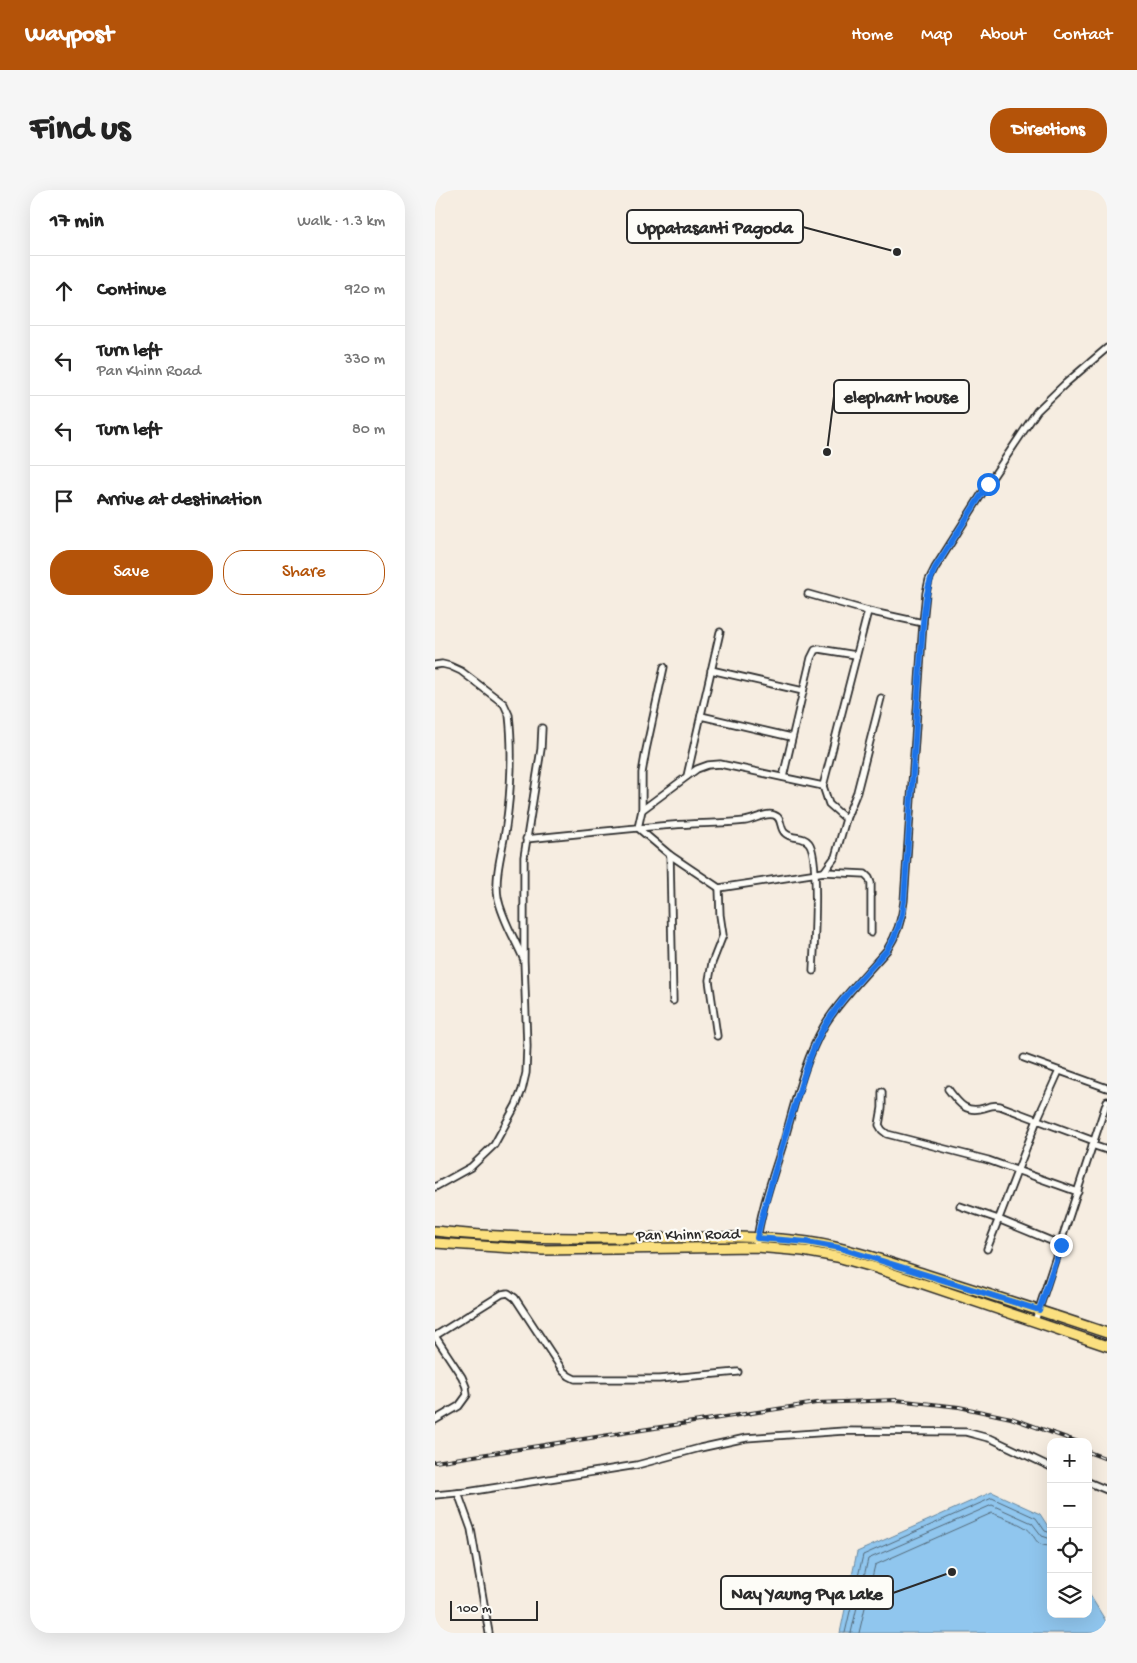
<!DOCTYPE html>
<html lang="en">
<head>
<meta charset="utf-8">
<style>
  :root { --surface:#fff; --page:#f6f6f6; --text:#222; --muted:#767676; --line:#e0e0e0; --accent:#b45309 }
  body { margin:0; font-family:"Gochi Hand",sans-serif; background:var(--page); color:var(--text) }
  .controls { position:absolute; right:15px; bottom:15px; display:grid; overflow:hidden; border-radius:10px; box-shadow:0 5px 20px #0002 }
  .controls button { width:45px; height:45px; display:grid; place-items:center; padding:0; border:0; border-bottom:1px solid var(--line); background:var(--surface); color:var(--text); font:25px sans-serif }
  .scale { position:absolute; left:15px; bottom:12px; width:88px; box-sizing:border-box; padding-left:5px; border:2px solid #2b2b2b; border-top:0; font-size:14px; line-height:18px; white-space:nowrap; color:#2b2b2b; -webkit-text-stroke:4px #fdfcf7; paint-order:stroke }
  .stop { position:absolute; width:15px; height:15px; margin:-11px; border:4px solid #1a73e8; border-radius:50%; background:#fff }
  .stop.end { background:#1a73e8; border-color:#fff; box-shadow:0 1px 5px #0008 }
  .list { margin:0; padding:0; list-style:none }
  h2 { display:flex; justify-content:space-between; align-items:center; height:65px; margin:0; padding:0 20px; font-size:21px }
  h2 small { font-size:16px; font-weight:400; color:var(--muted) }
  .list li { display:grid; grid-template-columns:32px 1fr auto; gap:15px; align-items:center; box-sizing:border-box; height:70px; padding:0 20px; border-top:1px solid var(--line) }
  .list b { display:block; font-size:19px; white-space:nowrap }
  .list p { margin:0; font-size:16px; white-space:nowrap; color:var(--muted) }
  .list em { font-size:16px; font-style:normal; color:var(--muted) }
  .actions { display:flex; gap:10px; padding:15px 20px }
  .actions a { flex:1; padding:11px 0; border:1px solid var(--accent); border-radius:20px; text-align:center; font-size:18px; color:var(--accent) }
  .actions .main { background:var(--accent); color:#fff }
  .icon { flex:none; width:28px; height:28px; fill:none; stroke:currentColor; stroke-width:2; stroke-linecap:round; stroke-linejoin:round }
  .map { position:relative; flex:none; width:672px; height:1443px; overflow:hidden; border-radius:20px }
  header { display:flex; align-items:center; gap:30px; box-sizing:border-box; height:70px; padding:0 25px; background:var(--accent); color:#fff }
  header strong { font-size:24px }
  nav { display:flex; gap:28px; margin-inline-start:auto; font-size:18px }
  .intro { display:flex; align-items:center; justify-content:space-between; box-sizing:border-box; height:120px; padding:0 30px }
  h1 { margin:0; font-size:35px }
  .button { padding:12px 22px; border-radius:20px; background:var(--accent); color:#fff; font-size:18px; font-weight:700 }
  main { display:flex; gap:30px; padding:0 30px }
  aside { flex:1; background:var(--surface); border-radius:20px; box-shadow:0 5px 20px #0002 }
  .map>svg:first-child { display:block }
</style>
</head>
<body>
<header>
<strong>Waypost</strong>
<nav><a>Home</a><a>Map</a><a>About</a><a>Contact</a></nav>
</header>
<div class="intro"><h1>Find us</h1><a class="button">Directions</a></div>
<main>
<aside>
<h2>17 min<small>Walk · 1.3 km</small></h2>
<ul class="list">
<li><svg class="icon" aria-label="ahead" viewBox="0 0 24 24"><path d="M12 20V5M6 11l6-6 6 6"/></svg><div><b>Continue</b></div><em>920 m</em></li>
<li><svg class="icon" aria-label="left" viewBox="0 0 24 24"><path d="M17 20v-9H6M10 6l-5 5 5 5"/></svg><div><b>Turn left</b><p>Pan Khinn Road</p></div><em>330 m</em></li>
<li><svg class="icon" aria-label="left" viewBox="0 0 24 24"><path d="M17 20v-9H6M10 6l-5 5 5 5"/></svg><div><b>Turn left</b></div><em>80 m</em></li>
<li><svg class="icon" aria-label="arrive" viewBox="0 0 24 24"><path d="M6 21V4h12l-3 4 3 4H6"/></svg><div><b>Arrive at destination</b></div></li>
</ul>
<div class="actions"><a class="main">Save</a><a>Share</a></div>
</aside>
<div class="map">
<svg width="672" height="1443" viewBox="0 0 672 1443">
  <rect width="100%" height="100%" fill="#f6ede1"/>
  <filter id="ink" filterUnits="userSpaceOnUse"><feTurbulence type="fractalNoise" baseFrequency=".02" numOctaves="2"/><feDisplacementMap in="SourceGraphic" scale="10" xChannelSelector="R" yChannelSelector="G"/><feConvolveMatrix kernelMatrix="1 2 1 2 8 2 1 2 1" color-interpolation-filters="sRGB"/></filter>
  <g filter="url(#ink)">
    <path fill="#90c6ee" stroke="#6888a0" d="M 557,1302 L 605,1324 L 616,1341 L 616,1424 L 653,1424 L 653,1402 L 672,1433 L 672,1443 L 405,1443 L 422,1362 Z"/>
    <g fill="none" stroke-linecap="round" stroke-linejoin="round">
      <g stroke="#536979" stroke-width="1">
        <path d="M 410,1443 L 428,1365 L 557,1308 L 601,1328 L 610,1341 L 616,1343"/>
        <path d="M 416,1443 L 433,1369 L 557,1315 L 597,1333 L 607,1346 L 616,1349"/>
        <path d="M 424,1443 L 440,1375 L 557,1323 C 567,1327 582,1332 591,1338 C 602,1345 597,1356 616,1356"/>
      </g>
      <defs>
        <g id="minor">
          <path d="M 373,404 L 433,421 L 488,433"/>
          <path d="M 0,475 L 7,474 L 15,476 L 26,481 L 69,514 L 74,525 C 78,559 76,602 71,636 C 68,659 59,685 63,708 C 67,729 80,749 88,768"/>
          <path d="M 229,477 L 211,560 L 207,583 L 207,620 L 203,638 L 235,665 L 284,698 L 389,682 L 430,684 L 434,688 L 436,693 L 436,743"/>
          <path d="M 276,480 L 368,501"/>
          <path d="M 266,526 L 356,547"/>
          <path d="M 252,586 L 285,442"/>
          <path d="M 348,587 L 376,468 L 380,460 L 384,459 L 421,465"/>
          <path d="M 388,596 L 433,421"/>
          <path d="M 207,620 L 262,579 L 273,575 L 285,574 L 388,596 L 394,614 L 411,629"/>
          <path d="M 91,649 C 140,644 189,639 238,635 C 262,633 286,634 310,631 C 319,630 330,622 339,625 C 348,628 344,638 350,643 C 357,650 368,645 374,653 C 385,667 379,758 378,781"/>
          <path d="M 235,665 L 238,811"/>
          <path d="M 389,682 L 400,667 L 411,629 L 422,602 L 446,508"/>
          <path d="M 282,846 L 274,790 L 277,773 L 288,745 L 285,725 L 284,698"/>
          <path d="M 589,868 L 672,898"/>
          <path d="M 513,899 C 523,912 530,924 549,918 C 555,916 558,915 565,916 L 659,951"/>
          <path d="M 447,902 L 447,918 L 444,935 L 447,940 L 452,944 L 553,970 L 643,1002"/>
          <path d="M 657,955 L 672,960"/>
          <path d="M 0,997 L 36,977 L 59,955 L 81,915 L 87,900 L 91,883 L 92,856 L 89,770 L 89,667 L 106,559 L 107,538"/>
          <path d="M 525,1016 L 563,1029 L 626,1055"/>
          <path d="M 321,1057 C 325,1021 338,986 349,951 C 360,913 369,871 389,836 C 404,811 432,783 452,760 C 462,745 467,730 469,711 L 488,433 L 491,403 L 494,390 L 500,378 L 553,294 L 602,221 L 631,193 L 672,158"/>
          <path d="M 552,1059 L 602,930 L 624,881"/>
          <path d="M 600,1131 L 672,911"/>
          <path d="M 0,1146 L 67,1104 L 73,1103 L 80,1108 L 128,1181 L 134,1186 L 140,1189 L 224,1189 L 303,1182"/>
          <path d="M 0,1146 L 27,1187 L 31,1197 L 32,1205 L 24,1216 L 0,1230"/>
          <path d="M 653,1292 L 672,1300"/>
          <path d="M 23,1303 L 36,1339 L 54,1443"/>
          <path d="M 0,1305 L 32,1302 L 202,1275 L 265,1258 L 311,1248 L 409,1241 L 531,1242 L 557,1249 L 616,1277"/>
        </g>
        <g id="primary">
          <path d="M 0,1041 C 73,1049 145,1048 218,1048 C 269,1047 322,1045 373,1052 C 414,1058 453,1072 493,1085 C 553,1104 613,1123 672,1143"/>
          <path d="M 0,1053 L 108,1060 L 321,1057 L 368,1061 L 402,1067 L 438,1077 L 672,1156"/>
        </g>
      </defs>
      <use href="#minor" stroke="#2b2b2b" stroke-width="9"/>
      <use href="#primary" stroke="#2b2b2b" stroke-width="12"/>
      <use href="#minor" stroke="#fdfcf7" stroke-width="5.5"/>
      <use href="#primary" stroke="#fbe080" stroke-width="9"/>
      <defs>
        <g id="rail">
          <path d="M 653,1262 L 672,1269"/>
          <path d="M 0,1272 L 381,1213 L 461,1210 L 524,1217 L 576,1228 L 643,1252"/>
        </g>
      </defs>
      <use href="#rail" stroke="#2b2b2b" stroke-width="4"/>
      <use href="#rail" stroke="#fdfcf7" stroke-width="2" stroke-dasharray="5.5" stroke-linecap="butt"/>
    </g>
  </g>
  <g fill="none" stroke-linecap="round" stroke-linejoin="round" filter="url(#ink)">
    <path stroke="#1a73e8" stroke-width="6" d="M 553,294 L 500,378 C 492,396 490,414 488,433 L 469,711 C 467,730 462,745 452,760 C 432,782 403,812 389,837 C 373,865 366,897 356,927 C 344,967 331,1007 322,1048 L 372,1052 L 405,1058 L 604,1120 L 626,1055"/>
  </g>
  <g text-anchor="middle" stroke-width="4.5" stroke-linejoin="round" paint-order="stroke">
    <g font-size="16" fill="#2b2b2b" stroke="#fdfcf7">
      <text transform="translate(253 1043) rotate(-1)" y="6">Pan Khinn Road</text>
    </g>
  </g>
  <path fill="none" stroke="#2b2b2b" stroke-width="2" d="M462 62L368 37M392 262L399 206M517 1382L458 1403"/>
  <g fill="#2b2b2b" stroke="#fdfcf7" stroke-width="2">
    <circle cx="462" cy="62" r="5"/>
    <circle cx="392" cy="262" r="5"/>
    <circle cx="517" cy="1382" r="5"/>
  </g>
  <g fill="#fdfcf7" stroke="#2b2b2b" stroke-width="2">
    <rect x="192" y="20" width="176" height="33" rx="5"/>
    <rect x="399" y="190" width="135" height="33" rx="5"/>
    <rect x="286" y="1386" width="172" height="33" rx="5"/>
  </g>
  <g font-size="18" text-anchor="middle" font-weight="bold" fill="#2b2b2b">
    <text x="280" y="43">Uppatasanti Pagoda</text>
    <text x="466" y="212">elephant house</text>
    <text x="372" y="1409">Nay Yaung Pya Lake</text>
  </g>
</svg>
<div class="controls">
<button>+</button>
<button>−</button>
<button><svg class="icon" aria-label="locate" viewBox="0 0 24 24"><circle cx="12" cy="12" r="6"/><path d="M12 2v4M12 18v4M2 12h4M18 12h4"/></svg></button>
<button><svg class="icon" aria-label="layers" viewBox="0 0 24 24"><path d="M12 4l9 5-9 5-9-5zM3 14l9 5 9-5"/></svg></button>
</div>
<div class="scale">100 m</div>
<div class="stop" style="left:553px;top:294px"></div>
<div class="stop end" style="left:626px;top:1055px"></div>
</div>
</main>
</body>
</html>
